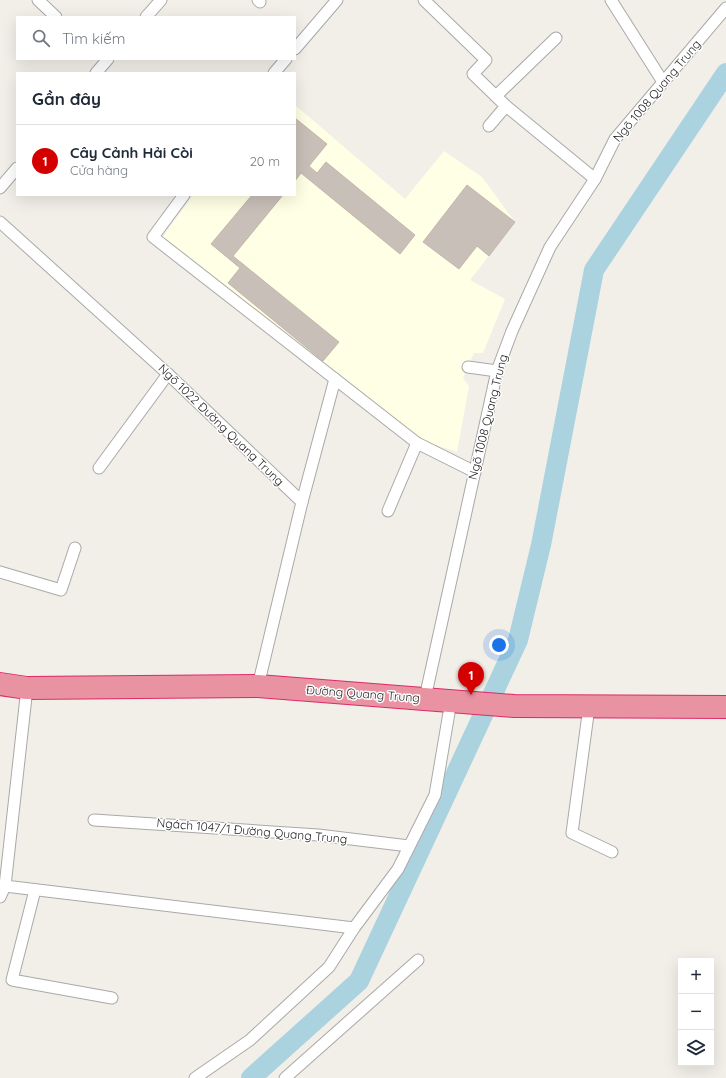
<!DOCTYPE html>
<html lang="vi">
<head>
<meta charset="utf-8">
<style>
  :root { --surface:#fff; --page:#f2f2f3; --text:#1f2937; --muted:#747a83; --line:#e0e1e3; --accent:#d40000 }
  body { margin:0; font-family:Quicksand,sans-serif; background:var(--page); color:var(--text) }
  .controls { position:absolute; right:12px; bottom:12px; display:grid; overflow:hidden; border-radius:0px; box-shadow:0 4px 16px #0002 }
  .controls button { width:36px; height:36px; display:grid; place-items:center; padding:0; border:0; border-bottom:1px solid var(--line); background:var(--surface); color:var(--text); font:20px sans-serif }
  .you { position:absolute; left:499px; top:645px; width:14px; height:14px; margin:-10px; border:3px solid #fff; border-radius:50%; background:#1a73e8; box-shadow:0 0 0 6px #1a73e833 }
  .badge { display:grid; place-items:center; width:26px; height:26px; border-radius:50%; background:var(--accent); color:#fff; font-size:13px; font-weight:700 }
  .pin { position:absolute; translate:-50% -33px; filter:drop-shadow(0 1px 2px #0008) }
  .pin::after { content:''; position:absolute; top:21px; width:14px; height:12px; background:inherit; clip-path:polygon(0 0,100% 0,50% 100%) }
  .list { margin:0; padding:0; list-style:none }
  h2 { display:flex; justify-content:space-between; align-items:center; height:52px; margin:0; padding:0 16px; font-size:17px }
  h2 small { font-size:13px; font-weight:400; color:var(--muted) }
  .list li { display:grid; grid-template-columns:26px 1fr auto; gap:12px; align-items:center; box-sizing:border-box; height:72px; padding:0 16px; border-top:1px solid var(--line) }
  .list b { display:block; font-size:15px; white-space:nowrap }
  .list p { margin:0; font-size:13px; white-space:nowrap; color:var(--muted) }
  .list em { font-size:13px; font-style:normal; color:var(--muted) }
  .icon { flex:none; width:22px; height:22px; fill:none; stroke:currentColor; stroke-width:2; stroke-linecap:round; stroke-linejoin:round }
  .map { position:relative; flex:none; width:726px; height:1078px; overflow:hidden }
  .search { position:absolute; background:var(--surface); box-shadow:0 4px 16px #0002; left:16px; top:16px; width:280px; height:44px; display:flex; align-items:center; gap:10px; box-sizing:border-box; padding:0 14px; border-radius:0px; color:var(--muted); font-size:15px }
  .panel { position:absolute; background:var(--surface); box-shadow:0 4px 16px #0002; left:16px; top:72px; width:280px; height:124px; border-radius:0px }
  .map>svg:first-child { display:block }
</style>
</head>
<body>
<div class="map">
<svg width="726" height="1078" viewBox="0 0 726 1078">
  <rect width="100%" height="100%" fill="#f2efe9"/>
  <path fill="#ffffe5" d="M 295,105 L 405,199 L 444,151 L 482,177 L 515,222 L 470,280 L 505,299 L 483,353 L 474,353 L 463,378 L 469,386 L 457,452 L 421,440 L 162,238 L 193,195 L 295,195 Z"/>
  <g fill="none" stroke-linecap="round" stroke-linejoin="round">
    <path stroke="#aad3df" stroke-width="20" d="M 251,1078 L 359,981 L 518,640 L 541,545 L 594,270 L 726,73"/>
  </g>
  <g fill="#c7bfb8" stroke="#c4b6ab">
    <path d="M 295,118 L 327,144 L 309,166 L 317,173 L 326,162 L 415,235 L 400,254 L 301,173 L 295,181 Z"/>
    <path d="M 467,185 L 515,222 L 489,256 L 477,246 L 459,269 L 423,242 Z"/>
    <path d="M 252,195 L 283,195 L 233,256 L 339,342 L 323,361 L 228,283 L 240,268 L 211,244 Z"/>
  </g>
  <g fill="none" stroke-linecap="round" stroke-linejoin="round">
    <defs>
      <g id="lane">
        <path d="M 38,0 L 56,17"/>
        <path d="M 258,0 L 260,2"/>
        <path d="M 424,0 L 486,60 L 473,74 L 506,106 L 595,179"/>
        <path d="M 611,0 L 663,82"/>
        <path d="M 146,17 L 161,0"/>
        <path d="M 295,49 L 337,0"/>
        <path d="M 96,73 L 108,59"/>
        <path d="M 274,73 L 286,59"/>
        <path d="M 496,96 L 556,38"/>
        <path d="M 489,126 L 506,106"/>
        <path d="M 0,188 L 17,168"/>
        <path d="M 184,195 L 153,237 L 417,443 L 475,472"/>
        <path d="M 0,222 L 168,374 L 302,502 L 258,686"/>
        <path d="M 468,367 L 497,371"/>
        <path d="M 99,468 L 168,374"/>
        <path d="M 302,502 L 335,379"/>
        <path d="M 388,511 L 417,443"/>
        <path d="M 0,572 L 61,590 L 75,548"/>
        <path d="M 27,688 L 5,886 L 354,928"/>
        <path d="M 425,698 L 497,371 L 512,331 L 550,247 L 595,179 L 615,139 L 726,8"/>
        <path d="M 589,707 L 572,833 L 612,852"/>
        <path d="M 94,820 L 318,835 L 409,846"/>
        <path d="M 35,890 L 12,980 L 112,998"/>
        <path d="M 0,897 L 5,886"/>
        <path d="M 195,1078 L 250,1040 L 329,967 L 354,928 L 398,869 L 435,795 L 451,701"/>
        <path d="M 285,1078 L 418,960"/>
      </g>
      <path id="highway" d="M 0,684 L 27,688 L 258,686 L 514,706 L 726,707"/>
    </defs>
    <use href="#lane" stroke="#a9a9a9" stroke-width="13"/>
    <use href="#highway" stroke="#dc2a67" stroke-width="24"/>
    <use href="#lane" stroke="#fff" stroke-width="11"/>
    <use href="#highway" stroke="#e892a2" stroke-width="22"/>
  </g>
  <g text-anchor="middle" stroke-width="3" stroke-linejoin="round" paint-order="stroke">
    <g font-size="12" fill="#222" stroke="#fff">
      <text transform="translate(657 91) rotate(-50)" y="4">Ngõ 1008 Quang Trung</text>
      <text transform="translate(488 417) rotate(-76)" y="4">Ngõ 1008 Quang Trung</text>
      <text transform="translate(221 425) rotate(44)" y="4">Ngõ 1022 Đường Quang Trung</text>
      <text transform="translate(363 694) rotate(4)" y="4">Đường Quang Trung</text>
      <text transform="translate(252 831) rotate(5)" y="4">Ngách 1047/1 Đường Quang Trung</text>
    </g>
  </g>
</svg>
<div class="controls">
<button>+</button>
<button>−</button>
<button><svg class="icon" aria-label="layers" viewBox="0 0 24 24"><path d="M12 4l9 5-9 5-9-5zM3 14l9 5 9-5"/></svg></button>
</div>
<div class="you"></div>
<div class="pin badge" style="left:471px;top:695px">1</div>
<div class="search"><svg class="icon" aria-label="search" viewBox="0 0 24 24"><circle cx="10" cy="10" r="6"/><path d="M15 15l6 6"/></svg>Tìm kiếm</div>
<section class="panel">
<h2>Gần đây<small></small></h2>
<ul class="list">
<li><span class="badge">1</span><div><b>Cây Cảnh Hải Còi</b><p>Cửa hàng</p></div><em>20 m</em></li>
</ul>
</section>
</div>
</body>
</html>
